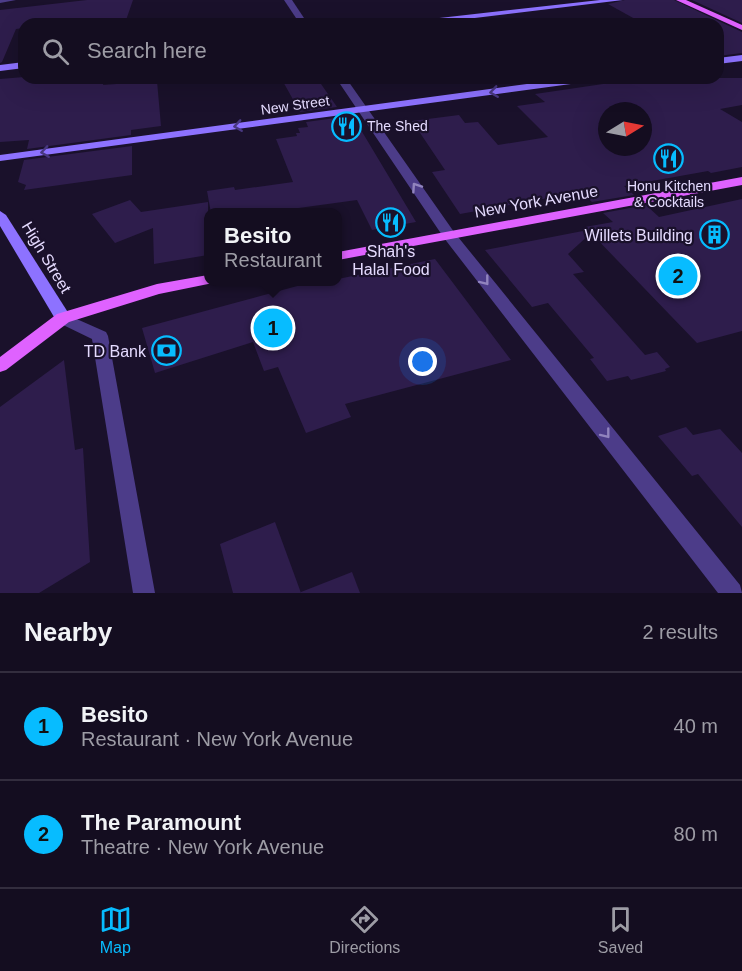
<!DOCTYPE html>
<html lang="en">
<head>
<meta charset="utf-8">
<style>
  :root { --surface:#140d20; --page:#1d1629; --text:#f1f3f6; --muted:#9d9ca5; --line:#332d3e; --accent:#07bcff }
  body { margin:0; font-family:Arial,sans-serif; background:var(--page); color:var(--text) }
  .compass { position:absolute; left:598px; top:102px; width:54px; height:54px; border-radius:50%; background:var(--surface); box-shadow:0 6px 24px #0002; rotate:80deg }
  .you { position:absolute; left:423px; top:362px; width:21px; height:21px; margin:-15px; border:4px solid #fff; border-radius:50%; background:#1a73e8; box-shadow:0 0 0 9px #1a73e833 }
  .badge { display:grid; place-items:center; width:39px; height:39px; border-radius:50%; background:var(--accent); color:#111; font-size:20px; font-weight:700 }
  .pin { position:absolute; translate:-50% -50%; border:3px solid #fff; box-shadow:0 2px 6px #0006 }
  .popup { position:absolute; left:204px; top:208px; width:138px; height:78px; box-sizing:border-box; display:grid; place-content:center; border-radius:12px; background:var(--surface); filter:drop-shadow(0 2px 4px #0005); font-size:20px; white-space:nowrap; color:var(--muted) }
  .popup b { font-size:22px; color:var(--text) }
  .popup::after { content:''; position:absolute; left:50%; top:100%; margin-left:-12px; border:12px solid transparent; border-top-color:var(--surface) }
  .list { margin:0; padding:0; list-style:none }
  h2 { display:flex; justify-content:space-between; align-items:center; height:78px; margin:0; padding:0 24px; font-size:26px }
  h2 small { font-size:20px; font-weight:400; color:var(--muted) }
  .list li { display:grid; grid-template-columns:39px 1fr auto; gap:18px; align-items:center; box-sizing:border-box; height:108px; padding:0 24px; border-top:2px solid var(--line) }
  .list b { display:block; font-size:22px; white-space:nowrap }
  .list p { margin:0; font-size:20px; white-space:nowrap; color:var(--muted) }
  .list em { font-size:20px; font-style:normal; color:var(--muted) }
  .icon { flex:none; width:33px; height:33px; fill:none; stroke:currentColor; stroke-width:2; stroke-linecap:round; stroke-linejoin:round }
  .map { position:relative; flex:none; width:742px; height:593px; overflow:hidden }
  .search { position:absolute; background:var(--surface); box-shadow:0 6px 24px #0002; left:18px; right:18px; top:18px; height:66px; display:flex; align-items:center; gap:15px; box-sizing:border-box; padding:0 21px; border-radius:18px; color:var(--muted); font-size:22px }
  .sheet { height:294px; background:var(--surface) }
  nav { display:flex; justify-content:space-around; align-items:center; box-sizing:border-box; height:84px; border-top:2px solid var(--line); background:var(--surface); font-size:16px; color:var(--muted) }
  nav a { display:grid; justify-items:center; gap:3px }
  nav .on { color:var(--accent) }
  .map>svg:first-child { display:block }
</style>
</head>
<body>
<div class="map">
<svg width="742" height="593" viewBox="0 0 742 593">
  <rect width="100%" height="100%" fill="#1a112b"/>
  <g fill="#2e1d4c" fill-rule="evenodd">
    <path d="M 87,0 L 133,0 L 125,23 L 24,24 L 24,28 L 16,29 L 2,62 L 0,63 L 0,10 Z"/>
    <path d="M 625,0 L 674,0 L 742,32 L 742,53 L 718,56 L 718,24 L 644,24 L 608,4 Z"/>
    <path d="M 692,0 L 742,0 L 742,23 Z"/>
    <path d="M 24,77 L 105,78 L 103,85 L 157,81 L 161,126 L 131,130 L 131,135 L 27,149 L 29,140 L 0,142 L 0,79 Z"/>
    <path d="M 281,78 L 313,78 L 317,84 L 321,84 L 337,107 L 300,112 Z"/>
    <path d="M 644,78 L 742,78 L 742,105 L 720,109 L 742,122 L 742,167 L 711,173 L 708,171 L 624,186 L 634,195 L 592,202 L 581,192 L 460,214 L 432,172 L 445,170 L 412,121 L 459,115 L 465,123 L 478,122 L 498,145 L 548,137 L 517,106 L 545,102 L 535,94 ZM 607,111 L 643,111 L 643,147 L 607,147 Z"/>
    <path d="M 343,117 L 346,121 L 355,120 L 416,222 L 372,230 L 357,200 L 262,213 L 211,213 L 207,191 L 234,187 L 235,190 L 293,182 L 276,139 L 297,136 L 296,133 L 300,133 L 298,128 L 308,127 L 306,122 Z"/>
    <path d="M 132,146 L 132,175 L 24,190 L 26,185 L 18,182 L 24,160 Z"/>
    <path d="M 742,199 L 742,331 L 697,343 L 591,233 L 568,254 L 584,272 L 573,274 L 645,355 L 657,352 L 670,367 L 665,369 L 666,371 L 631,380 L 628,376 L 607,381 L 590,359 L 594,358 L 548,303 L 532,307 L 485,250 L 588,230 L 585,227 L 613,222 L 603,213 L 646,205 L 659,217 Z"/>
    <path d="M 130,200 L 141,212 L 208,202 L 208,255 L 154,264 L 153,228 L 115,243 L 92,214 Z"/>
    <path d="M 435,259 L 511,360 L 345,404 L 351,417 L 306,433 L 278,367 L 264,371 L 253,342 L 155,373 L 142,328 L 301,285 L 338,282 L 338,279 Z"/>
    <path d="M 64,360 L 75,450 L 83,448 L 90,562 L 39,593 L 0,593 L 0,407 Z"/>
    <path d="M 686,427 L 693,435 L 720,429 L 742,453 L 742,527 L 698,474 L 692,476 L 658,436 Z"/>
    <path d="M 275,522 L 301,593 L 233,593 L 220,544 Z"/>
    <path d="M 352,572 L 360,593 L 301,593 L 301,592 Z"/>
  </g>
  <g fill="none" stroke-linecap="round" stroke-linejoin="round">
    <g fill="#4c3c89" fill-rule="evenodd">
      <path d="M 0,0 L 16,0 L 0,3 Z"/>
      <path d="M 284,0 L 292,0 L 308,24 L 300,24 Z"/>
      <path d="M 336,78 L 346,78 L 454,232 L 740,585 L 742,593 L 718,593 L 444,238 Z"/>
      <path d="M 63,313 L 106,332 L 108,336 L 155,593 L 133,593 L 92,339 L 57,322 L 55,318 L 57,314 Z"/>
    </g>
    <g fill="#8d72ff" fill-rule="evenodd">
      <path d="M 600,0 L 623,0 L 425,24 L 400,24 L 404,22 Z"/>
      <path d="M 742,55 L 742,61 L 718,64 L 718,58 Z"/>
      <path d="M 24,62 L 24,68 L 0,71 L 0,65 Z"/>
      <path d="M 572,78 L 598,78 L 593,81 L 0,161 L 0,155 Z"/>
      <path d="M 0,211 L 6,215 L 69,314 L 71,318 L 69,322 L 57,322 L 0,226 Z"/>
    </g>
    <g fill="#df62ff" fill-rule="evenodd">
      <path d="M 676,0 L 686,0 L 742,25 L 742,30 Z"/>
      <path d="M 742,177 L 742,185 L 338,260 L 338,252 Z"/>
      <path d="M 208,275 L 208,282 L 214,282 L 213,283 L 159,294 L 69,322 L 6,370 L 0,372 L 0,357 L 57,314 L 157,284 Z"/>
    </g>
  </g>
  <defs><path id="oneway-chevron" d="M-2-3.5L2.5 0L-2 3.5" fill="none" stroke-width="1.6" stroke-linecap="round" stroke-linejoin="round" transform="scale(1.5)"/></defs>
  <g stroke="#483880">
    <use href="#oneway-chevron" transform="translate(494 92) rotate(172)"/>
    <use href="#oneway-chevron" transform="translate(238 126) rotate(172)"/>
    <use href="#oneway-chevron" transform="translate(45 152) rotate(172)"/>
  </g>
  <g stroke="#9184be">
    <use href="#oneway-chevron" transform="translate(416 187) rotate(-124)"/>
    <use href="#oneway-chevron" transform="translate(485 281) rotate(52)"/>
    <use href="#oneway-chevron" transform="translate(606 434) rotate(52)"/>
  </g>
  <defs>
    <symbol id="restaurant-ring" viewBox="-11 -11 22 22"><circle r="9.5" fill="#1a112b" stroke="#07bcff" stroke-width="1.5"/><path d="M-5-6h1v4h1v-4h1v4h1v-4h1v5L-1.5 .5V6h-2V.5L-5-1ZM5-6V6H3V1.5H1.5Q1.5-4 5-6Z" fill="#07bcff"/></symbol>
    <symbol id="building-ring" viewBox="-11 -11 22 22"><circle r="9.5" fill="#1a112b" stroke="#07bcff" stroke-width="1.5"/><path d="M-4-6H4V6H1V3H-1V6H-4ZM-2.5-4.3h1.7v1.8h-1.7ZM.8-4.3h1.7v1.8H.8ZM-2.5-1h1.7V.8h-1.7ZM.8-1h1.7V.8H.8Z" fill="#07bcff"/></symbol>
    <symbol id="bank-ring" viewBox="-11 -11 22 22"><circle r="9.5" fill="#1a112b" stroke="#07bcff" stroke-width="1.5"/><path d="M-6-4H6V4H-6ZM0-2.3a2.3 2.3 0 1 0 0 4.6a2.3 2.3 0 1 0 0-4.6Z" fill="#07bcff"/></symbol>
  </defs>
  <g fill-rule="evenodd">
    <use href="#restaurant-ring" x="330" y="110" width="33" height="33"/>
    <use href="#restaurant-ring" x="652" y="142" width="33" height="33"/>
    <use href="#restaurant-ring" x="374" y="206" width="33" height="33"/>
    <use href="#building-ring" x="698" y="218" width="33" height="33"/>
    <use href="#bank-ring" x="150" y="334" width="33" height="33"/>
  </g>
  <g text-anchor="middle" stroke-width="4.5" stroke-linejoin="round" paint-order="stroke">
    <g font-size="14" fill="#e5dbff" stroke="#1a112b">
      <text transform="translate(295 105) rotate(-8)" y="5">New Street</text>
    </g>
    <g font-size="14" fill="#e5dbff" stroke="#1a112b" text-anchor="start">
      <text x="367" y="131">The Shed</text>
      <text x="669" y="191" text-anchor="middle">Honu Kitchen<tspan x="669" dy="16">&amp; Cocktails</tspan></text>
    </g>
    <g font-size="16" fill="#e5dbff" stroke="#1a112b">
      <text transform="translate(536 201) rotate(-10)" y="6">New York Avenue</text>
      <text transform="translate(47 257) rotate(59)" y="6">High Street</text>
    </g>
    <g font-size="16" fill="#e5dbff" stroke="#1a112b" text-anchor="end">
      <text x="693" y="241">Willets Building</text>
      <text x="391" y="257" text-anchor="middle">Shah's<tspan x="391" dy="18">Halal Food</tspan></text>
      <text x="146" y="357">TD Bank</text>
    </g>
  </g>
</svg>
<svg class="compass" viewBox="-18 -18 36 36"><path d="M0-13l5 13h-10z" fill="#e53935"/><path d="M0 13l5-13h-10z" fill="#9d9ca5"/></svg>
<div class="you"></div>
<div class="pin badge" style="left:273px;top:328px">1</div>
<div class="popup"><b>Besito</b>Restaurant</div>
<div class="pin badge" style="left:678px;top:276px">2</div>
<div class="search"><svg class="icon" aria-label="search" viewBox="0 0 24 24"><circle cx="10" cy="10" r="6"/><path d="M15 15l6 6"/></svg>Search here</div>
</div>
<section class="sheet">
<h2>Nearby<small>2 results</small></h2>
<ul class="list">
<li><span class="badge">1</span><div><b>Besito</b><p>Restaurant · New York Avenue</p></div><em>40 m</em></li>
<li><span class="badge">2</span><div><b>The Paramount</b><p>Theatre · New York Avenue</p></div><em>80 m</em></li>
</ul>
</section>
<nav>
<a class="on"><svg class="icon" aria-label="map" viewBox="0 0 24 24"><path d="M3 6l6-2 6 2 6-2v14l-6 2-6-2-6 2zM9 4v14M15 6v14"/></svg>Map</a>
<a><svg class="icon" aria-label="directions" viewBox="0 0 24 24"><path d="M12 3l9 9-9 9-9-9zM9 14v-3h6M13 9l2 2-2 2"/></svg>Directions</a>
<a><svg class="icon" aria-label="saved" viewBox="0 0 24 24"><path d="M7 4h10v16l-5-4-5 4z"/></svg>Saved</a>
</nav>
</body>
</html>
